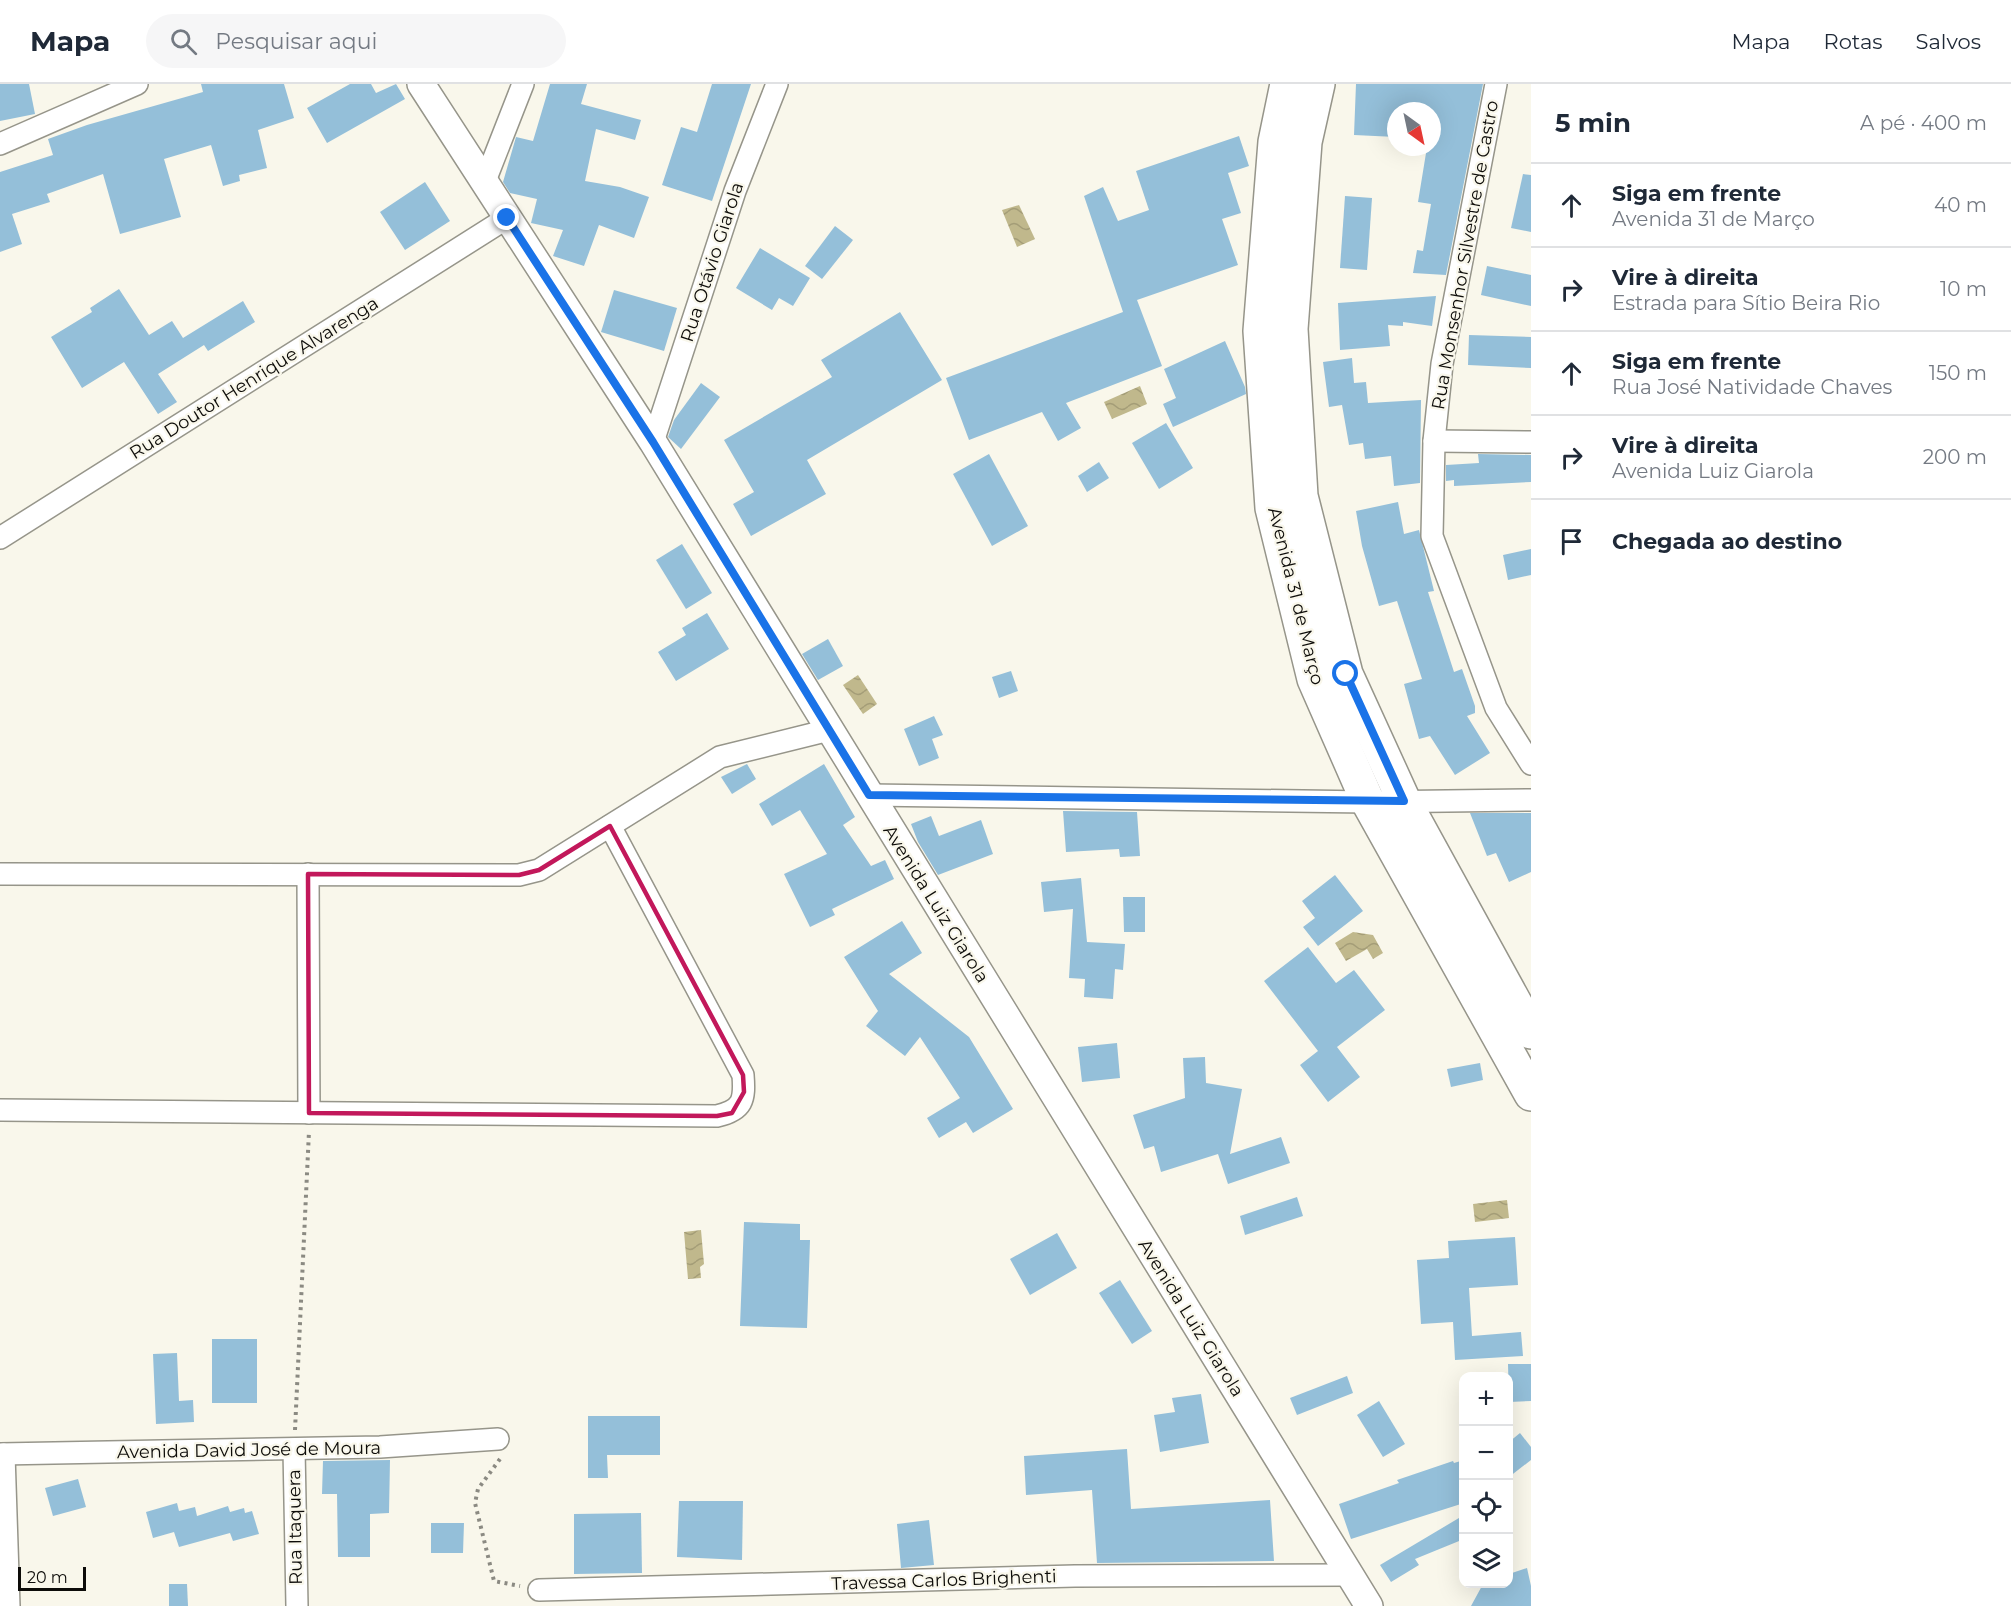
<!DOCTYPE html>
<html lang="pt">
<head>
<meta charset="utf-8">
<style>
  :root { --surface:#fff; --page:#f6f6f7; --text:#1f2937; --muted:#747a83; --line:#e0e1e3 }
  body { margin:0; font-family:Montserrat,sans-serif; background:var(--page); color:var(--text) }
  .controls { position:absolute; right:18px; bottom:18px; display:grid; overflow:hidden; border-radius:12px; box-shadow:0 6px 24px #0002 }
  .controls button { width:54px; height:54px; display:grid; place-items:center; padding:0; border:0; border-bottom:2px solid var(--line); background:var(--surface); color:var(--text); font:30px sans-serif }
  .compass { position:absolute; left:1387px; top:18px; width:54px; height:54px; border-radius:50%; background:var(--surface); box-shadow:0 6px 24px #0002; rotate:147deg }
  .scale { position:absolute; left:18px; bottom:15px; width:68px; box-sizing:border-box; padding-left:6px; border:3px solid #0d0c09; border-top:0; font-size:16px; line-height:21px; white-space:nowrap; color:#0d0c09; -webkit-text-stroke:4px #f9f7eb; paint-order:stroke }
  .stop { position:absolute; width:18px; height:18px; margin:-14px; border:4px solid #1a73e8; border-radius:50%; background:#fff }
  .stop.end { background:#1a73e8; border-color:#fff; box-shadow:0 2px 6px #0008 }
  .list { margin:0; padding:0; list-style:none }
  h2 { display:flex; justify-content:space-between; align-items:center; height:78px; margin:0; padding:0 24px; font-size:26px }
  h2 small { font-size:20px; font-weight:400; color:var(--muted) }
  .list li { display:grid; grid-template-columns:39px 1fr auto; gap:18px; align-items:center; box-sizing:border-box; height:84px; padding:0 24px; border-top:2px solid var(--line) }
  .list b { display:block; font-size:22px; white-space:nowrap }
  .list p { margin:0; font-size:20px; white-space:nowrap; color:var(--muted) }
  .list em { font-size:20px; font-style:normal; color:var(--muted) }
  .icon { flex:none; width:33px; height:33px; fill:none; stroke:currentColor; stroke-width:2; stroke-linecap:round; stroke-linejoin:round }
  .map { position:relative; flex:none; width:1531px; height:1522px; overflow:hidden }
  header { display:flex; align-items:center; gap:36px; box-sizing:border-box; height:84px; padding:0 30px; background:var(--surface); border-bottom:2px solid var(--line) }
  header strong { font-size:28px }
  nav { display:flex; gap:33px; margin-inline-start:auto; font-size:21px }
  .search { width:420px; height:54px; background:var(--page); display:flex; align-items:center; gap:15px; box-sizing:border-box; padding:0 21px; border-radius:33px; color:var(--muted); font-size:22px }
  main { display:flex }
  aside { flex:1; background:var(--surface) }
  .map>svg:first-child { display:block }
</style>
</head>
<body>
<header>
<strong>Mapa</strong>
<div class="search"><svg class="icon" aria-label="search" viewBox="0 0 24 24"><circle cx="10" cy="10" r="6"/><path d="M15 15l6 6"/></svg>Pesquisar aqui</div>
<nav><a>Mapa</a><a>Rotas</a><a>Salvos</a></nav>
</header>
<main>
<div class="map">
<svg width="1531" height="1522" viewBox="0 0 1531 1522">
  <defs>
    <pattern id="water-waves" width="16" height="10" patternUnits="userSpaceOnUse" patternTransform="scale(1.5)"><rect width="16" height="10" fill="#c0b88c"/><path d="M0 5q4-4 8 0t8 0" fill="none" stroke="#a49d77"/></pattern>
  </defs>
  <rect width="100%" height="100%" fill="#f9f7eb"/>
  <g fill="url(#water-waves)">
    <path d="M 1019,121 L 1035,155 L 1017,163 L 1002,126 Z"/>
    <path d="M 1140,302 L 1147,320 L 1112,335 L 1104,318 Z"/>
    <path d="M 858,591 L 877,620 L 863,630 L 843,601 Z"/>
    <path d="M 1353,848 L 1373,851 L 1383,869 L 1373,875 L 1367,865 L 1346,877 L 1335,859 Z"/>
    <path d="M 1507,1116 L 1509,1134 L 1475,1138 L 1473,1120 Z"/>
    <path d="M 701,1146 L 704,1180 L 700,1183 L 701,1194 L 688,1195 L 684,1148 Z"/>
  </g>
  <g fill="#94bfd9">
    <path d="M 0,0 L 29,0 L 35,30 L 0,37 Z"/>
    <path d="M 201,0 L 284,0 L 294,34 L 258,46 L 267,84 L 239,91 L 240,97 L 223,102 L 211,61 L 164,75 L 181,133 L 120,150 L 103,90 L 47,110 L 50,118 L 12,130 L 22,160 L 0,168 L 0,88 L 53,71 L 48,55 L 87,41 L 203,8 Z"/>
    <path d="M 350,0 L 371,0 L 376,9 L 396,0 L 405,15 L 327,59 L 307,24 Z"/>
    <path d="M 550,0 L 587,0 L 581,20 L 641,36 L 635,56 L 596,45 L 585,97 L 620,103 L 649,113 L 634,154 L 599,141 L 584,182 L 553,172 L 563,146 L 531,139 L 537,115 L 510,109 L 503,98 L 516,53 L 533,57 Z"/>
    <path d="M 712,0 L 751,0 L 712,117 L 662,101 L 681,43 L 697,48 Z"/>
    <path d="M 1356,0 L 1483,0 L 1446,191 L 1413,189 L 1417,166 L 1423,167 L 1431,120 L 1418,118 L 1427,63 L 1432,63 L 1432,27 L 1396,27 L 1396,53 L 1354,51 Z"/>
    <path d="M 1239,52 L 1249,82 L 1228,89 L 1241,129 L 1222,135 L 1238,181 L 1137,216 L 1162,282 L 1066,319 L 1081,344 L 1058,357 L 1042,328 L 969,356 L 946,294 L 1123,228 L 1084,112 L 1103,103 L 1118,137 L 1149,126 L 1136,87 Z"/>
    <path d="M 1523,90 L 1531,91 L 1531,148 L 1511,144 Z"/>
    <path d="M 425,98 L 450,137 L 405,166 L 380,128 Z"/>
    <path d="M 1345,112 L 1372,114 L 1367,186 L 1340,184 Z"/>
    <path d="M 835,142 L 853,156 L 822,195 L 805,182 Z"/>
    <path d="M 760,164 L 810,194 L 793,222 L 779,214 L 772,226 L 736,204 Z"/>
    <path d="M 1487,182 L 1531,191 L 1531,222 L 1481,211 Z"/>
    <path d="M 119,205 L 149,251 L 172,237 L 183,254 L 243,217 L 255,238 L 208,267 L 204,261 L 158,290 L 177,318 L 158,330 L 124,278 L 82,304 L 51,253 L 92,228 L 90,224 Z"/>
    <path d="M 614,206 L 677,224 L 664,267 L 601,248 Z"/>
    <path d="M 1436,212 L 1432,242 L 1403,238 L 1403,242 L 1388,241 L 1390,262 L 1340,266 L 1338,219 Z"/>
    <path d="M 900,228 L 942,296 L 807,376 L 826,410 L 751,452 L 733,420 L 754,408 L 724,356 L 832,293 L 821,276 Z"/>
    <path d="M 1469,251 L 1531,253 L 1531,284 L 1468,281 Z"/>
    <path d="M 1225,257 L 1245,303 L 1246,310 L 1173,343 L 1163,320 L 1176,314 L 1164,285 Z"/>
    <path d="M 1352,274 L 1354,299 L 1366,298 L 1368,319 L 1421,316 L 1420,399 L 1394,402 L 1391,372 L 1365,375 L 1363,359 L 1349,361 L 1342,321 L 1329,323 L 1323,278 Z"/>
    <path d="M 701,299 L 720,313 L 681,365 L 668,353 L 674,336 Z"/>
    <path d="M 1166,339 L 1193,384 L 1159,405 L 1132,359 Z"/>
    <path d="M 989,370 L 1028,442 L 992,462 L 953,390 Z"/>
    <path d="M 1478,370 L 1531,371 L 1531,398 L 1454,402 L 1454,396 L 1446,397 L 1446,381 L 1479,379 Z"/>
    <path d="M 1099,378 L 1109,394 L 1087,408 L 1078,392 Z"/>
    <path d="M 1398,418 L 1404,450 L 1419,446 L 1434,507 L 1428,508 L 1454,588 L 1462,585 L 1475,622 L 1475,629 L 1467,632 L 1490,669 L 1455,691 L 1430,652 L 1419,655 L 1404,600 L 1422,595 L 1397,517 L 1379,522 L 1362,462 L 1356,427 Z"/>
    <path d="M 682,460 L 712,509 L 686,525 L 656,476 Z"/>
    <path d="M 1531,465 L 1531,491 L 1508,496 L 1503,471 Z"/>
    <path d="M 707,529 L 729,565 L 676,597 L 658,568 L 686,551 L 682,544 Z"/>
    <path d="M 828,555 L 843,582 L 818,596 L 802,570 Z"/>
    <path d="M 1011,587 L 1018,607 L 999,614 L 992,593 Z"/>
    <path d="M 934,632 L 943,651 L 932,655 L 939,674 L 919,682 L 904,645 Z"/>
    <path d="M 747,680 L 756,695 L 732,710 L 721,693 Z"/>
    <path d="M 824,680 L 855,733 L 843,741 L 871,782 L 885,776 L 894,795 L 832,825 L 835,831 L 810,843 L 784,790 L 827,770 L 800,726 L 772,742 L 759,720 Z"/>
    <path d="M 1063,727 L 1137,728 L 1140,772 L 1120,773 L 1119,765 L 1066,768 Z"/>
    <path d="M 1470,729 L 1531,729 L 1531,788 L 1509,798 L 1496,769 L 1487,772 Z"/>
    <path d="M 931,732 L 939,752 L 981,736 L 993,770 L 938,791 L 918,758 L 911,740 Z"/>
    <path d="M 1335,791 L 1363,827 L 1318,862 L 1303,843 L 1315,834 L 1302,817 Z"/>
    <path d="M 1081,794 L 1087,858 L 1125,860 L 1123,886 L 1115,885 L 1113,915 L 1084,913 L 1085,895 L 1069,894 L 1073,825 L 1044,828 L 1041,798 Z"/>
    <path d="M 1123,813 L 1145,813 L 1145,848 L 1124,848 Z"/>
    <path d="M 902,837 L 922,869 L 889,890 L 969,953 L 1013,1025 L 973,1049 L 966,1038 L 939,1054 L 927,1034 L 960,1014 L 920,953 L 905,972 L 866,942 L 878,927 L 844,873 Z"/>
    <path d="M 1308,863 L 1336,899 L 1354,886 L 1385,926 L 1337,963 L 1360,993 L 1328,1018 L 1300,981 L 1318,967 L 1264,897 Z"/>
    <path d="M 1117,959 L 1120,994 L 1082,998 L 1078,963 Z"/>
    <path d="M 1205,973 L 1206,999 L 1242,1005 L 1230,1070 L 1281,1053 L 1290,1079 L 1228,1100 L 1218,1070 L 1161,1088 L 1154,1062 L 1144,1065 L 1133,1031 L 1185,1014 L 1183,974 Z"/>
    <path d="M 1480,979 L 1483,996 L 1451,1003 L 1447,985 Z"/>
    <path d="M 1297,1113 L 1303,1132 L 1245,1151 L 1240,1132 Z"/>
    <path d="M 744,1138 L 800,1140 L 800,1156 L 810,1156 L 807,1244 L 740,1242 Z"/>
    <path d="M 1057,1149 L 1077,1184 L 1030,1211 L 1010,1175 Z"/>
    <path d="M 1515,1153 L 1518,1201 L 1469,1204 L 1472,1252 L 1521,1248 L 1523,1272 L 1455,1276 L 1453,1238 L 1421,1240 L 1417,1176 L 1449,1174 L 1448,1157 Z"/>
    <path d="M 1120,1196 L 1152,1247 L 1132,1260 L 1099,1209 Z"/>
    <rect x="212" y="1255" width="45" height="64"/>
    <path d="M 177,1269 L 179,1317 L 193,1316 L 194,1338 L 156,1340 L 153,1270 Z"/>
    <path d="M 1508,1280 L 1531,1280 L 1531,1317 L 1509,1318 Z"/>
    <path d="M 1347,1292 L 1353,1309 L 1297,1331 L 1290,1314 Z"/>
    <path d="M 1201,1310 L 1209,1359 L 1160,1368 L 1154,1331 L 1175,1328 L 1172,1314 Z"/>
    <path d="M 1379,1317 L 1405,1360 L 1383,1373 L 1357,1331 Z"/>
    <path d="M 588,1332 L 660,1332 L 660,1371 L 607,1371 L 608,1394 L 588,1394 Z"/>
    <path d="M 1520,1349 L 1531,1363 L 1531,1376 L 1509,1393 L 1509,1358 Z"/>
    <path d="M 1127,1365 L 1131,1425 L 1270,1416 L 1274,1477 L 1097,1479 L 1092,1406 L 1026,1411 L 1024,1372 Z"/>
    <path d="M 390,1376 L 389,1429 L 370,1430 L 370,1473 L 338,1473 L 337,1410 L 322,1410 L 323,1377 Z"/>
    <path d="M 1464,1376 L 1464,1419 L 1351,1455 L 1339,1420 L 1399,1399 L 1397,1396 L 1453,1377 L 1454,1379 Z"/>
    <path d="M 78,1395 L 86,1423 L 53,1432 L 45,1404 Z"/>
    <path d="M 679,1417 L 743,1417 L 742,1476 L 677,1473 Z"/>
    <path d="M 177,1419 L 179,1427 L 195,1423 L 197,1432 L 228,1422 L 230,1428 L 244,1424 L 245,1429 L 252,1427 L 259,1450 L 233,1457 L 230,1449 L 179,1463 L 174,1448 L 153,1454 L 146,1428 Z"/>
    <path d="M 641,1429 L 642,1489 L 574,1490 L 574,1430 Z"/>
    <path d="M 1464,1431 L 1464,1455 L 1415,1475 L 1419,1481 L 1391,1498 L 1380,1481 Z"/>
    <path d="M 929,1436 L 934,1481 L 901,1484 L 897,1440 Z"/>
    <path d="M 431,1439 L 464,1439 L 463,1469 L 431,1469 Z"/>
    <path d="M 1527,1484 L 1531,1502 L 1531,1522 L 1471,1522 L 1483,1500 L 1509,1500 L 1509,1490 Z"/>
    <path d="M 169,1500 L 187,1500 L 188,1522 L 169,1522 Z"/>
  </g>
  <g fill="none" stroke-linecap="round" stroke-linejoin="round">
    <defs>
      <g id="minor">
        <path d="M 1496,0 L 1442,280 L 1434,357 L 1432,452 L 1496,624 L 1531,680"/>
        <path d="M 0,60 L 137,0"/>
        <path d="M 485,97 L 523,0"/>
        <path d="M 1434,357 L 1531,358"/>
        <path d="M 653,358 L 735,107 L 777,0"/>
        <path d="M 0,454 L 507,134"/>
        <path d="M 869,711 L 1368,718 L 1531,716"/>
        <path d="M 0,790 L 519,791 L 539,786 L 720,673 L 829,646"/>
        <path d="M 308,790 L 309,1029"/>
        <path d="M 0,1026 L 717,1032 C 743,1026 745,1016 743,991 L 610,742"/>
        <path d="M 294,1365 L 297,1522"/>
        <path d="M 0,1370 L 380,1363 L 498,1355"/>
        <path d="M 4,1370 L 9,1522"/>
        <path d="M 539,1506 L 1075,1492 L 1349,1491"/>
      </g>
      <path id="tertiary" d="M 421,0 L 653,358 L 1369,1522"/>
      <g id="primary">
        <path d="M 1287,0 L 1275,58 L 1260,247 L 1272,424 L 1314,595 L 1368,718 L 1531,1010"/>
        <path d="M 1318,0 L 1305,58 L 1291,245 L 1301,412 L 1346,590 L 1404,717 L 1531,948"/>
      </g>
    </defs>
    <use href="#minor" stroke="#96958a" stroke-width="24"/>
    <use href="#tertiary" stroke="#96958a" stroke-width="30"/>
    <use href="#primary" stroke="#96958a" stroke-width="36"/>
    <g stroke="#8b8a82" stroke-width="4" stroke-dasharray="3 4.5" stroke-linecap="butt">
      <path d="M 295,1346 L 309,1047"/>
      <path d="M 500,1375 L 478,1405 L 475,1419 L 494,1497 L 520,1502"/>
    </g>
    <use href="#minor" stroke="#fff" stroke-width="21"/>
    <use href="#tertiary" stroke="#fff" stroke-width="27"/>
    <use href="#primary" stroke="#fff" stroke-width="33"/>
  </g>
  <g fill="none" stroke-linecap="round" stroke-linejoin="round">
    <path stroke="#1a73e8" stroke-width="8" d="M 507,134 L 653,358 L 869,711 L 1404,717 L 1346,590"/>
  </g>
  <path fill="none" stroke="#c2185b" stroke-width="4.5" stroke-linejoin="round" d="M 610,742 L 743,991 L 744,1008 L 732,1029 L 717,1032 L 309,1029 L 308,790 L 519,791 L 539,786 Z"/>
  <g text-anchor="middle" stroke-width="4.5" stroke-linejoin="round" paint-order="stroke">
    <g font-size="18" fill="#0d0c09" stroke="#f9f7eb">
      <text transform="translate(1465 171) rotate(-80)" y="6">Rua Monsenhor Silvestre de Castro</text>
      <text transform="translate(712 178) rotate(-72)" y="6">Rua Otávio Giarola</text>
      <text transform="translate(254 294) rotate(-32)" y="6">Rua Doutor Henrique Alvarenga</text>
      <text transform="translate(1296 512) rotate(76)" y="6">Avenida 31 de Março</text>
      <text transform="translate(936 820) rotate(58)" y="6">Avenida Luiz Giarola</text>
      <text transform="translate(1191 1234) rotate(58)" y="6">Avenida Luiz Giarola</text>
      <text transform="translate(249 1366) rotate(-1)" y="6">Avenida David José de Moura</text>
      <text transform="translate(295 1443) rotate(-91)" y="6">Rua Itaquera</text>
      <text transform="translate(944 1496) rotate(-2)" y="6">Travessa Carlos Brighenti</text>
    </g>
  </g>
</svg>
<div class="controls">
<button>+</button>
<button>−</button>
<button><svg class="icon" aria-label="locate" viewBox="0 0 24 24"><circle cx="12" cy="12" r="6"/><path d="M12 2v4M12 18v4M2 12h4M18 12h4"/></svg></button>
<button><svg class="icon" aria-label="layers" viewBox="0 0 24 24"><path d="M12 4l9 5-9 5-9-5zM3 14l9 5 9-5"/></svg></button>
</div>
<svg class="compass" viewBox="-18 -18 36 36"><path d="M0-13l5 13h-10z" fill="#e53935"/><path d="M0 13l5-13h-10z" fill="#747a83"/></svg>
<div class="scale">20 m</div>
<div class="stop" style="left:1346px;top:590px"></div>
<div class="stop end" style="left:507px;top:134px"></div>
</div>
<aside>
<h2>5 min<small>A pé · 400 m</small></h2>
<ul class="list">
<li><svg class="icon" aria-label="ahead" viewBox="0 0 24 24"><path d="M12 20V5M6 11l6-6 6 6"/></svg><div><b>Siga em frente</b><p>Avenida 31 de Março</p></div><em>40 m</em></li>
<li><svg class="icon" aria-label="right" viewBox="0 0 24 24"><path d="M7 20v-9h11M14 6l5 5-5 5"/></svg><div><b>Vire à direita</b><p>Estrada para Sítio Beira Rio</p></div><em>10 m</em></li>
<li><svg class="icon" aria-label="ahead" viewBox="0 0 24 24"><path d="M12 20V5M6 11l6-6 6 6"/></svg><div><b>Siga em frente</b><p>Rua José Natividade Chaves</p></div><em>150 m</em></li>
<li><svg class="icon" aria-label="right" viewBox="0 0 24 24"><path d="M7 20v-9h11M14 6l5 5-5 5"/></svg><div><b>Vire à direita</b><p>Avenida Luiz Giarola</p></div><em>200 m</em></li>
<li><svg class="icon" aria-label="arrive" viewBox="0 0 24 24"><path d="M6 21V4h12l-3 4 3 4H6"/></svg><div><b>Chegada ao destino</b></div></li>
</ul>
</aside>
</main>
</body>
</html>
